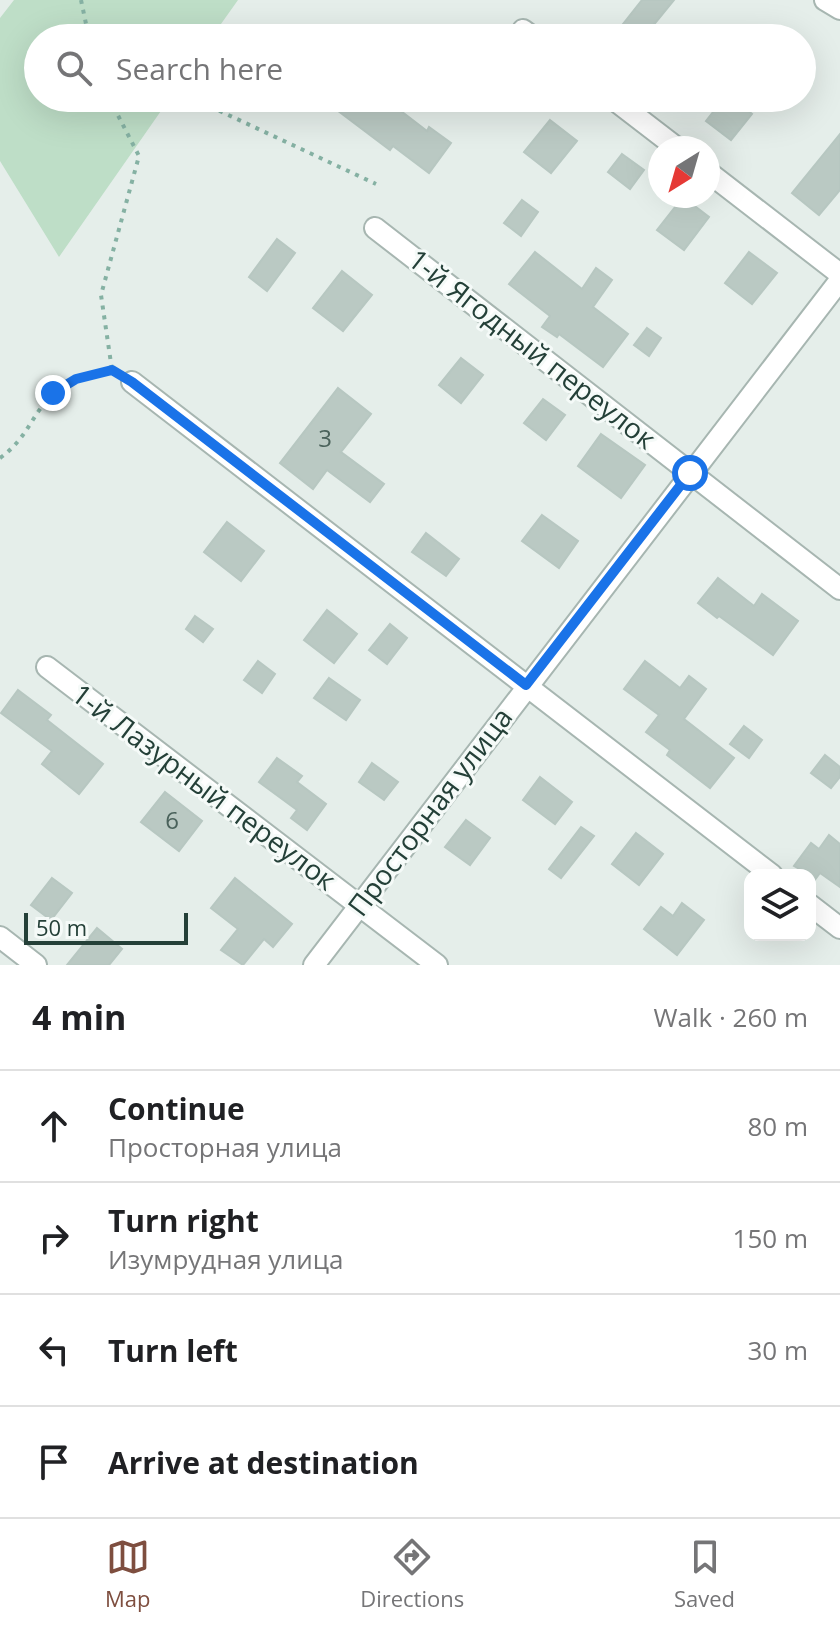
<!DOCTYPE html>
<html lang="en">
<head>
<meta charset="utf-8">
<style>
  :root { --surface:#fff; --page:#f2f2f2; --text:#202124; --muted:#757577; --line:#e0e0e0; --accent:#7e4e3f }
  body { margin:0; font-family:"Open Sans",sans-serif; background:var(--page); color:var(--text) }
  .controls { position:absolute; right:24px; bottom:24px; display:grid; overflow:hidden; border-radius:16px; box-shadow:0 8px 32px #0002 }
  .controls button { width:72px; height:72px; display:grid; place-items:center; padding:0; border:0; border-bottom:2px solid var(--line); background:var(--surface); color:var(--text); font:40px sans-serif }
  .compass { position:absolute; left:648px; top:136px; width:72px; height:72px; border-radius:50%; background:var(--surface); box-shadow:0 8px 32px #0002; rotate:217deg }
  .scale { position:absolute; left:24px; bottom:20px; width:164px; box-sizing:border-box; padding-left:8px; border:4px solid #244038; border-top:0; font-size:22px; line-height:28px; white-space:nowrap; color:#244038; -webkit-text-stroke:6px #f5faf8; paint-order:stroke }
  .stop { position:absolute; width:24px; height:24px; margin:-18px; border:6px solid #1a73e8; border-radius:50%; background:#fff }
  .stop.end { background:#1a73e8; border-color:#fff; box-shadow:0 2px 8px #0008 }
  .list { margin:0; padding:0; list-style:none }
  h2 { display:flex; justify-content:space-between; align-items:center; height:104px; margin:0; padding:0 32px; font-size:34px }
  h2 small { font-size:26px; font-weight:400; color:var(--muted) }
  .list li { display:grid; grid-template-columns:52px 1fr auto; gap:24px; align-items:center; box-sizing:border-box; height:112px; padding:0 32px; border-top:2px solid var(--line) }
  .list b { display:block; font-size:30px; white-space:nowrap }
  .list p { margin:0; font-size:26px; white-space:nowrap; color:var(--muted) }
  .list em { font-size:26px; font-style:normal; color:var(--muted) }
  .icon { flex:none; width:44px; height:44px; fill:none; stroke:currentColor; stroke-width:2; stroke-linecap:round; stroke-linejoin:round }
  .map { position:relative; flex:none; width:840px; height:965px; overflow:hidden }
  .search { position:absolute; background:var(--surface); box-shadow:0 8px 32px #0002; left:24px; right:24px; top:24px; height:88px; display:flex; align-items:center; gap:20px; box-sizing:border-box; padding:0 28px; border-radius:44px; color:var(--muted); font-size:30px }
  .sheet { height:552px; background:var(--surface) }
  nav { display:flex; justify-content:space-around; align-items:center; box-sizing:border-box; height:112px; border-top:2px solid var(--line); background:var(--surface); font-size:22px; color:var(--muted) }
  nav a { display:grid; justify-items:center; gap:4px }
  nav .on { color:var(--accent) }
  .map>svg:first-child { display:block }
</style>
</head>
<body>
<div class="map">
<svg width="840" height="965" viewBox="0 0 840 965">
  <rect width="100%" height="100%" fill="#e5eeea"/>
  <path fill="#bedec7" d="M 14,0 L 238,0 L 211,38 L 38,38 L 38,98 L 170,98 L 59,257 L 0,161 L 0,18 Z"/>
  <g fill="#bac9c3" stroke="#b7c7c1" stroke-width="2">
    <path d="M 642,0 L 674,0 L 643,38 L 612,38 Z"/>
    <path d="M 321,98 L 384,98 L 427,131 L 429,127 L 451,143 L 429,173 L 393,146 L 390,150 Z"/>
    <path d="M 724,98 L 732,98 L 752,114 L 731,140 L 706,121 Z"/>
    <path d="M 550,120 L 577,141 L 551,173 L 524,152 Z"/>
    <path d="M 840,134 L 840,190 L 819,215 L 792,193 Z"/>
    <path d="M 622,154 L 644,170 L 630,189 L 608,172 Z"/>
    <path d="M 683,197 L 709,217 L 684,250 L 657,230 Z"/>
    <path d="M 522,200 L 538,212 L 521,236 L 504,223 Z"/>
    <path d="M 277,239 L 295,253 L 267,291 L 249,277 Z"/>
    <path d="M 535,252 L 582,289 L 596,268 L 612,280 L 593,307 L 628,334 L 603,367 L 559,334 L 557,337 L 542,327 L 550,316 L 509,284 Z"/>
    <path d="M 749,252 L 777,273 L 752,304 L 725,283 Z"/>
    <path d="M 342,271 L 372,295 L 343,331 L 313,308 Z"/>
    <path d="M 647,328 L 661,338 L 649,356 L 634,345 Z"/>
    <path d="M 461,358 L 483,375 L 461,403 L 439,385 Z"/>
    <path d="M 338,388 L 371,414 L 341,452 L 384,484 L 370,502 L 327,470 L 313,489 L 280,463 Z"/>
    <path d="M 543,399 L 565,415 L 546,440 L 524,423 Z"/>
    <path d="M 601,434 L 645,465 L 621,498 L 578,466 Z"/>
    <path d="M 542,515 L 578,541 L 559,568 L 522,541 Z"/>
    <path d="M 227,522 L 264,551 L 241,581 L 204,552 Z"/>
    <path d="M 426,533 L 459,559 L 446,576 L 412,552 Z"/>
    <path d="M 718,578 L 754,606 L 762,594 L 798,621 L 773,655 L 719,616 L 717,618 L 698,603 Z"/>
    <path d="M 327,610 L 357,634 L 334,663 L 304,640 Z"/>
    <path d="M 195,616 L 213,629 L 203,642 L 186,629 Z"/>
    <path d="M 390,624 L 407,638 L 387,664 L 369,650 Z"/>
    <path d="M 258,661 L 275,674 L 262,693 L 244,680 Z"/>
    <path d="M 645,661 L 680,688 L 689,676 L 706,689 L 684,719 L 734,758 L 710,788 L 667,755 L 670,750 L 646,732 L 659,715 L 624,689 Z"/>
    <path d="M 329,678 L 360,700 L 346,720 L 314,698 Z"/>
    <path d="M 18,690 L 51,715 L 47,720 L 103,764 L 79,794 L 42,764 L 52,751 L 1,713 Z"/>
    <path d="M 744,726 L 762,740 L 749,758 L 730,744 Z"/>
    <path d="M 825,755 L 840,767 L 840,777 L 831,788 L 811,773 Z"/>
    <path d="M 277,758 L 302,776 L 297,782 L 326,804 L 307,830 L 291,818 L 297,810 L 259,782 Z"/>
    <path d="M 372,763 L 398,782 L 384,800 L 359,782 Z"/>
    <path d="M 540,777 L 572,802 L 555,824 L 523,800 Z"/>
    <path d="M 165,792 L 202,821 L 179,851 L 141,822 Z"/>
    <path d="M 466,820 L 490,838 L 470,865 L 445,847 Z"/>
    <path d="M 581,827 L 594,836 L 561,878 L 549,869 Z"/>
    <path d="M 636,833 L 663,854 L 639,885 L 612,864 Z"/>
    <path d="M 829,835 L 840,844 L 840,887 L 820,873 L 814,881 L 810,875 L 794,866 L 811,843 L 819,849 Z"/>
    <path d="M 52,878 L 72,893 L 51,920 L 31,905 Z"/>
    <path d="M 235,878 L 292,924 L 273,947 L 264,939 L 243,965 L 221,950 L 238,929 L 211,908 Z"/>
    <path d="M 682,903 L 704,920 L 677,955 L 644,929 L 661,907 L 673,916 Z"/>
    <path d="M 97,928 L 122,949 L 109,965 L 67,965 Z"/>
  </g>
  <g fill="none" stroke-linecap="round" stroke-linejoin="round">
    <defs>
      <g id="street">
        <path d="M 825,0 L 840,9"/>
        <path d="M 523,30 L 534,38"/>
        <path d="M 612,98 L 677,148"/>
        <path d="M 708,172 L 840,274"/>
        <path d="M 375,228 L 840,589"/>
        <path d="M 132,382 L 772,875"/>
        <path d="M 47,667 L 437,965"/>
        <path d="M 810,905 L 840,928"/>
        <path d="M 0,937 L 36,965"/>
        <path d="M 314,965 L 840,280"/>
      </g>
    </defs>
    <use href="#street" stroke="#a7b6b1" stroke-width="24"/>
    <g stroke="#85b1a3" stroke-width="4" stroke-dasharray="4 6" stroke-linecap="butt">
      <path d="M 81,0 L 89,38"/>
      <path d="M 109,98 L 139,156 L 101,295 L 112,370"/>
      <path d="M 192,98 L 376,184"/>
      <path d="M 0,458 C 28,438 31,415 53,394 C 68,379 93,373 112,371"/>
    </g>
    <use href="#street" stroke="#fff" stroke-width="20"/>
  </g>
  <g fill="none" stroke-linecap="round" stroke-linejoin="round">
    <path stroke="#1a73e8" stroke-width="10" d="M 53,393 L 76,379 L 112,370 L 132,382 L 526,685 L 690,473"/>
  </g>
  <g text-anchor="middle" stroke-width="6" stroke-linejoin="round" paint-order="stroke">
    <g font-size="24" fill="#4a625b">
      <text x="325" y="447">3</text>
      <text x="172" y="829">6</text>
    </g>
    <g font-size="28" fill="#244038" stroke="#f5faf8">
      <text transform="translate(532 349) rotate(38)" y="10">1-й Ягодный переулок</text>
      <text transform="translate(204 787) rotate(37)" y="10">1-й Лазурный переулок</text>
      <text transform="translate(430 812) rotate(-53)" y="10">Просторная улица</text>
    </g>
  </g>
</svg>
<div class="controls">
<button><svg class="icon" aria-label="layers" viewBox="0 0 24 24"><path d="M12 4l9 5-9 5-9-5zM3 14l9 5 9-5"/></svg></button>
</div>
<svg class="compass" viewBox="-18 -18 36 36"><path d="M0-13l5 13h-10z" fill="#e53935"/><path d="M0 13l5-13h-10z" fill="#757577"/></svg>
<div class="scale">50 m</div>
<div class="stop" style="left:690px;top:473px"></div>
<div class="stop end" style="left:53px;top:393px"></div>
<div class="search"><svg class="icon" aria-label="search" viewBox="0 0 24 24"><circle cx="10" cy="10" r="6"/><path d="M15 15l6 6"/></svg>Search here</div>
</div>
<section class="sheet">
<h2>4 min<small>Walk · 260 m</small></h2>
<ul class="list">
<li><svg class="icon" aria-label="ahead" viewBox="0 0 24 24"><path d="M12 20V5M6 11l6-6 6 6"/></svg><div><b>Continue</b><p>Просторная улица</p></div><em>80 m</em></li>
<li><svg class="icon" aria-label="right" viewBox="0 0 24 24"><path d="M7 20v-9h11M14 6l5 5-5 5"/></svg><div><b>Turn right</b><p>Изумрудная улица</p></div><em>150 m</em></li>
<li><svg class="icon" aria-label="left" viewBox="0 0 24 24"><path d="M17 20v-9H6M10 6l-5 5 5 5"/></svg><div><b>Turn left</b></div><em>30 m</em></li>
<li><svg class="icon" aria-label="arrive" viewBox="0 0 24 24"><path d="M6 21V4h12l-3 4 3 4H6"/></svg><div><b>Arrive at destination</b></div></li>
</ul>
</section>
<nav>
<a class="on"><svg class="icon" aria-label="map" viewBox="0 0 24 24"><path d="M3 6l6-2 6 2 6-2v14l-6 2-6-2-6 2zM9 4v14M15 6v14"/></svg>Map</a>
<a><svg class="icon" aria-label="directions" viewBox="0 0 24 24"><path d="M12 3l9 9-9 9-9-9zM9 14v-3h6M13 9l2 2-2 2"/></svg>Directions</a>
<a><svg class="icon" aria-label="saved" viewBox="0 0 24 24"><path d="M7 4h10v16l-5-4-5 4z"/></svg>Saved</a>
</nav>
</body>
</html>
